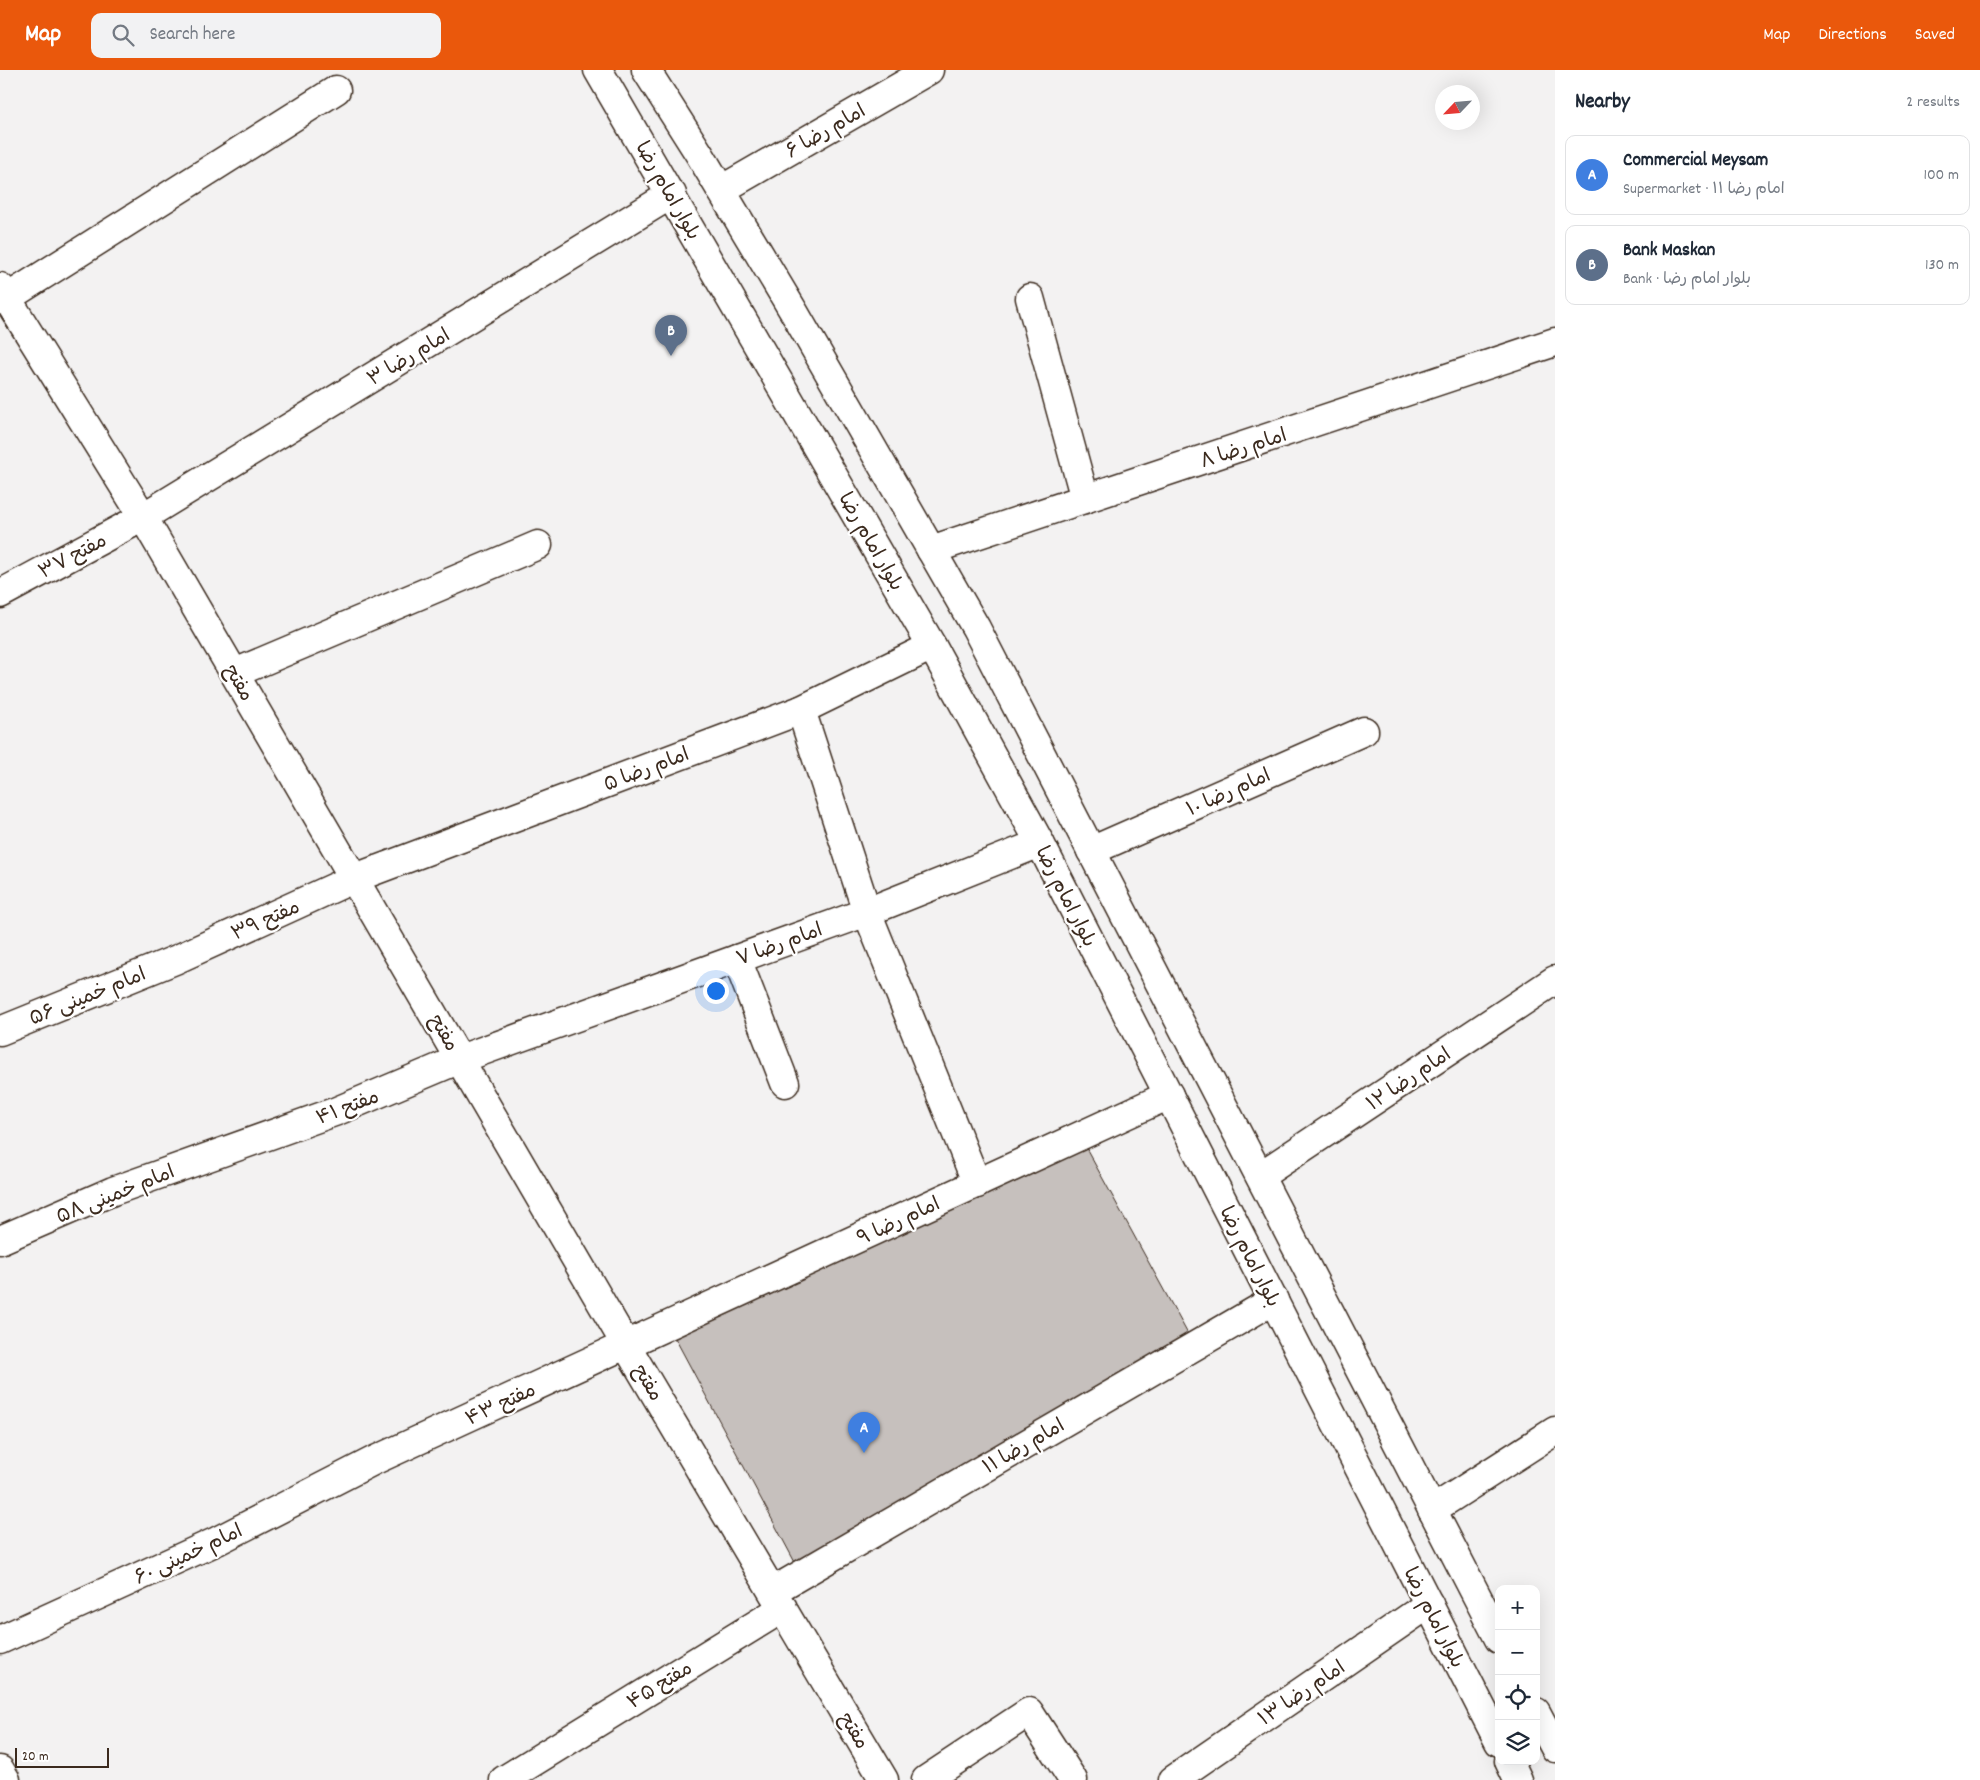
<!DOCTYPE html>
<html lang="en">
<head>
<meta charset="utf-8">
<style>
  :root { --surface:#fff; --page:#f2f2f3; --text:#1f2937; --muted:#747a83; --line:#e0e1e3; --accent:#ea580c }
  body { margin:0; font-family:Dekko,"Playpen Sans Arabic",sans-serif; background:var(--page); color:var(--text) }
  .controls { position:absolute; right:15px; bottom:15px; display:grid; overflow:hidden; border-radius:10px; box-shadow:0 5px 20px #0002 }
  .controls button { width:45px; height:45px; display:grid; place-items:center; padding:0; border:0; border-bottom:1px solid var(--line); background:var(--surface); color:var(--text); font:25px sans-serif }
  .compass { position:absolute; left:1435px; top:15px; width:45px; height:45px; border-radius:50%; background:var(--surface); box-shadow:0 5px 20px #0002; rotate:244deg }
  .scale { position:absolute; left:15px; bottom:12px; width:94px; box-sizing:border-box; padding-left:5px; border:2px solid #3b2a1e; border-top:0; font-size:14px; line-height:18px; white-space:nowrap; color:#3b2a1e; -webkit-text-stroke:4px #fff; paint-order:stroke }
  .you { position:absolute; left:715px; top:920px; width:18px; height:18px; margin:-12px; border:4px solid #fff; border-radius:50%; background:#1a73e8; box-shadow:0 0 0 8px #1a73e833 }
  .badge { display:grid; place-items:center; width:32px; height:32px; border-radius:50%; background:var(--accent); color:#fff; font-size:16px; font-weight:700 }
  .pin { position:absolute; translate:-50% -41px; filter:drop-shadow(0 1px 2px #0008) }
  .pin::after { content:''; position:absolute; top:26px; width:18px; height:15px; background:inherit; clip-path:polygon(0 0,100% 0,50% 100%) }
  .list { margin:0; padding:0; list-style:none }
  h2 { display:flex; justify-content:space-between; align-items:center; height:65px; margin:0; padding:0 20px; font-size:21px }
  h2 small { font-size:16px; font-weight:400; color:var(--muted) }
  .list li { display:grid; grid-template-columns:32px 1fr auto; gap:15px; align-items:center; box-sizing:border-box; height:80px; margin:0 10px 10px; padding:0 10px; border:1px solid var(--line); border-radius:10px }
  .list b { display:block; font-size:19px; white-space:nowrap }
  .list p { margin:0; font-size:16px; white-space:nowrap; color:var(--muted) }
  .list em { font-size:16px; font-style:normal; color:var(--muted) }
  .icon { flex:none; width:28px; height:28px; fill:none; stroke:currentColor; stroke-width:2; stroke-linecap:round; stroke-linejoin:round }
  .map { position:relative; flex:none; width:1555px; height:1710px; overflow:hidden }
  header { display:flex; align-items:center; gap:30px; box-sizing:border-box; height:70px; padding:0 25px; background:var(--accent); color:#fff }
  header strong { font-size:24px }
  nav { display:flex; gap:28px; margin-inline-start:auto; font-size:18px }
  .search { width:350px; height:45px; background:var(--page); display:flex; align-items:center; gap:12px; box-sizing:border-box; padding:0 18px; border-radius:10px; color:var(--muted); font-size:19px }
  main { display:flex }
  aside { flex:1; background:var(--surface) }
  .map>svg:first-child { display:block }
</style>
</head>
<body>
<header>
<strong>Map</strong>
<div class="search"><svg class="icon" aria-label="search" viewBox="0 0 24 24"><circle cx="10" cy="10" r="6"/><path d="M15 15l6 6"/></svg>Search here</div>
<nav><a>Map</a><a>Directions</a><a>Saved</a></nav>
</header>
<main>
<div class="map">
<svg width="1555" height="1710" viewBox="0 0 1555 1710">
  <rect width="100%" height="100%" fill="#f3f2f2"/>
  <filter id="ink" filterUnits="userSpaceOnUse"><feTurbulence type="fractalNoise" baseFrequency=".02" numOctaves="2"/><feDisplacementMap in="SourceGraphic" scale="10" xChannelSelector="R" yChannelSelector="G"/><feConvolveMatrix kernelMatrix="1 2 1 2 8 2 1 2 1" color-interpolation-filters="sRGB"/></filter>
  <g filter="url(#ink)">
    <path fill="#c6c0bd" stroke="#3b2a1e" d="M 1085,1076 L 1189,1266 L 798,1498 L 675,1268 Z"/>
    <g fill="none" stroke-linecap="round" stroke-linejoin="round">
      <defs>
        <g id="minor">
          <path d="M 721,120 L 929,0"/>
          <path d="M 1030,228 L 1085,429"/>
          <path d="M 0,230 L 7,228 L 336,20"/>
          <path d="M 931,480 L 1555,272"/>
          <path d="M 0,524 L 143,447 L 672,124"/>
          <path d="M 235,603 L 538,475"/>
          <path d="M 801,640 L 867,842 L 977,1114"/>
          <path d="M 1091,781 L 1364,661"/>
          <path d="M 737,889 L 785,1013"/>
          <path d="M 0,961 L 175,890 L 355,808 L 801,640 L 932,576"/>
          <path d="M 1260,1106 L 1555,910"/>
          <path d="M 0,1170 L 113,1121 L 337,1041 L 460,989 L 867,842 L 1040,773"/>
          <path d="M 1432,1440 L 1555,1361"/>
          <path d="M 773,1521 L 1274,1230"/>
          <path d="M 0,1570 L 217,1471 L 373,1391 L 1169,1025"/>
          <path d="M 504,1710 L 783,1538"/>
          <path d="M 926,1710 L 1029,1642 L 1073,1710"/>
          <path d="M 1173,1710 L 1429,1534"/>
        </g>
        <g id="major">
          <path d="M 598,0 L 932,576 L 1040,773 L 1499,1672"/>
          <path d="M 646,0 L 700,85 L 794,242 L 976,558 L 1499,1569"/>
          <path d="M 0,217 L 143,447 L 626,1275 L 884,1710"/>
          <path d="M 1536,1642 L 1555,1678"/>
          <path d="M 1509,1691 L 1518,1710"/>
        </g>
        <path id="highway" d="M 0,1700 L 6,1710"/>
      </defs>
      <use href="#minor" stroke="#3b2a1e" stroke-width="31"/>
      <use href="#major" stroke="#3b2a1e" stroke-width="31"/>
      <use href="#highway" stroke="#3b2a1e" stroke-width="31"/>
      <use href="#minor" stroke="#fff" stroke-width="28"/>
      <use href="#major" stroke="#fff" stroke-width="28"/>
      <use href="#highway" stroke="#fff" stroke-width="28"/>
    </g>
  </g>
  <g text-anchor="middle" stroke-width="4.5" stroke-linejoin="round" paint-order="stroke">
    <g font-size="20" fill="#3b2a1e" stroke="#fff">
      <text transform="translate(825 60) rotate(-30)" y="7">امام رضا ۶</text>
      <text transform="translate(669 120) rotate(60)" y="7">بلوار امام رضا</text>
      <text transform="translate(408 286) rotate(-31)" y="7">امام رضا ۳</text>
      <text transform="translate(1243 377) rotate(-18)" y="7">امام رضا ۸</text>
      <text transform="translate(872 471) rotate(60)" y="7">بلوار امام رضا</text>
      <text transform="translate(72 485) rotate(-28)" y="7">مفتح ۳۷</text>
      <text transform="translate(240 612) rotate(60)" y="7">مفتح</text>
      <text transform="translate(646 698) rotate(-21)" y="7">امام رضا ۵</text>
      <text transform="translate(1228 721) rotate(-24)" y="7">امام رضا ۱۰</text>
      <text transform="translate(1067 826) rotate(63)" y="7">بلوار امام رضا</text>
      <text transform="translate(265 849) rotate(-24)" y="7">مفتح ۳۹</text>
      <text transform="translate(779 873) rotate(-20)" y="7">امام رضا ۷</text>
      <text transform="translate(87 925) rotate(-22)" y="7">امام خمینی ۵۶</text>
      <text transform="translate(445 962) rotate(60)" y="7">مفتح</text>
      <text transform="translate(1408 1008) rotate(-34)" y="7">امام رضا ۱۲</text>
      <text transform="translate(347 1036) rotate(-21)" y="7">مفتح ۴۱</text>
      <text transform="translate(115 1123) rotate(-22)" y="7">امام خمینی ۵۸</text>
      <text transform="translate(898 1150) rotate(-25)" y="7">امام رضا ۹</text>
      <text transform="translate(1251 1186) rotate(63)" y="7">بلوار امام رضا</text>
      <text transform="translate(649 1312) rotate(59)" y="7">مفتح</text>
      <text transform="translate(500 1333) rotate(-25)" y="7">مفتح ۴۳</text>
      <text transform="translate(1023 1375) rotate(-30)" y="7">امام رضا ۱۱</text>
      <text transform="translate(188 1483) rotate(-25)" y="7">امام خمینی ۶۰</text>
      <text transform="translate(1435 1547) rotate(63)" y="7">بلوار امام رضا</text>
      <text transform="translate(659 1614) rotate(-32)" y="7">مفتح ۴۵</text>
      <text transform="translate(1301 1622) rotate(-34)" y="7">امام رضا ۱۳</text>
      <text transform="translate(855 1660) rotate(59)" y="7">مفتح</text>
    </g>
  </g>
</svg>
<div class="controls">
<button>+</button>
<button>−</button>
<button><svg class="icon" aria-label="locate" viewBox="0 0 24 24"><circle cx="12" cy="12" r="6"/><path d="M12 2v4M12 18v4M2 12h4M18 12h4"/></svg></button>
<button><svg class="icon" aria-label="layers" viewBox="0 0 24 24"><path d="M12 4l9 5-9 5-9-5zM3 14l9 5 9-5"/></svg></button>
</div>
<svg class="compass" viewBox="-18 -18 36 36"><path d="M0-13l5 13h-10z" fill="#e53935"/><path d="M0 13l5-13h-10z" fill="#747a83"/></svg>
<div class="scale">20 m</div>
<div class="you"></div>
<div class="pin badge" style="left:864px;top:1383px;background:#3f7fe0">A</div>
<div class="pin badge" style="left:671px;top:286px;background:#5c6f8a">B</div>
</div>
<aside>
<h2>Nearby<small>2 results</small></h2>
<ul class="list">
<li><span class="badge" style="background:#3f7fe0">A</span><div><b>Commercial Meysam</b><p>Supermarket · امام رضا ۱۱</p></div><em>100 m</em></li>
<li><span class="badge" style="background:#5c6f8a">B</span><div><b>Bank Maskan</b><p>Bank · بلوار امام رضا</p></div><em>130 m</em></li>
</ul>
</aside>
</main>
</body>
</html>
